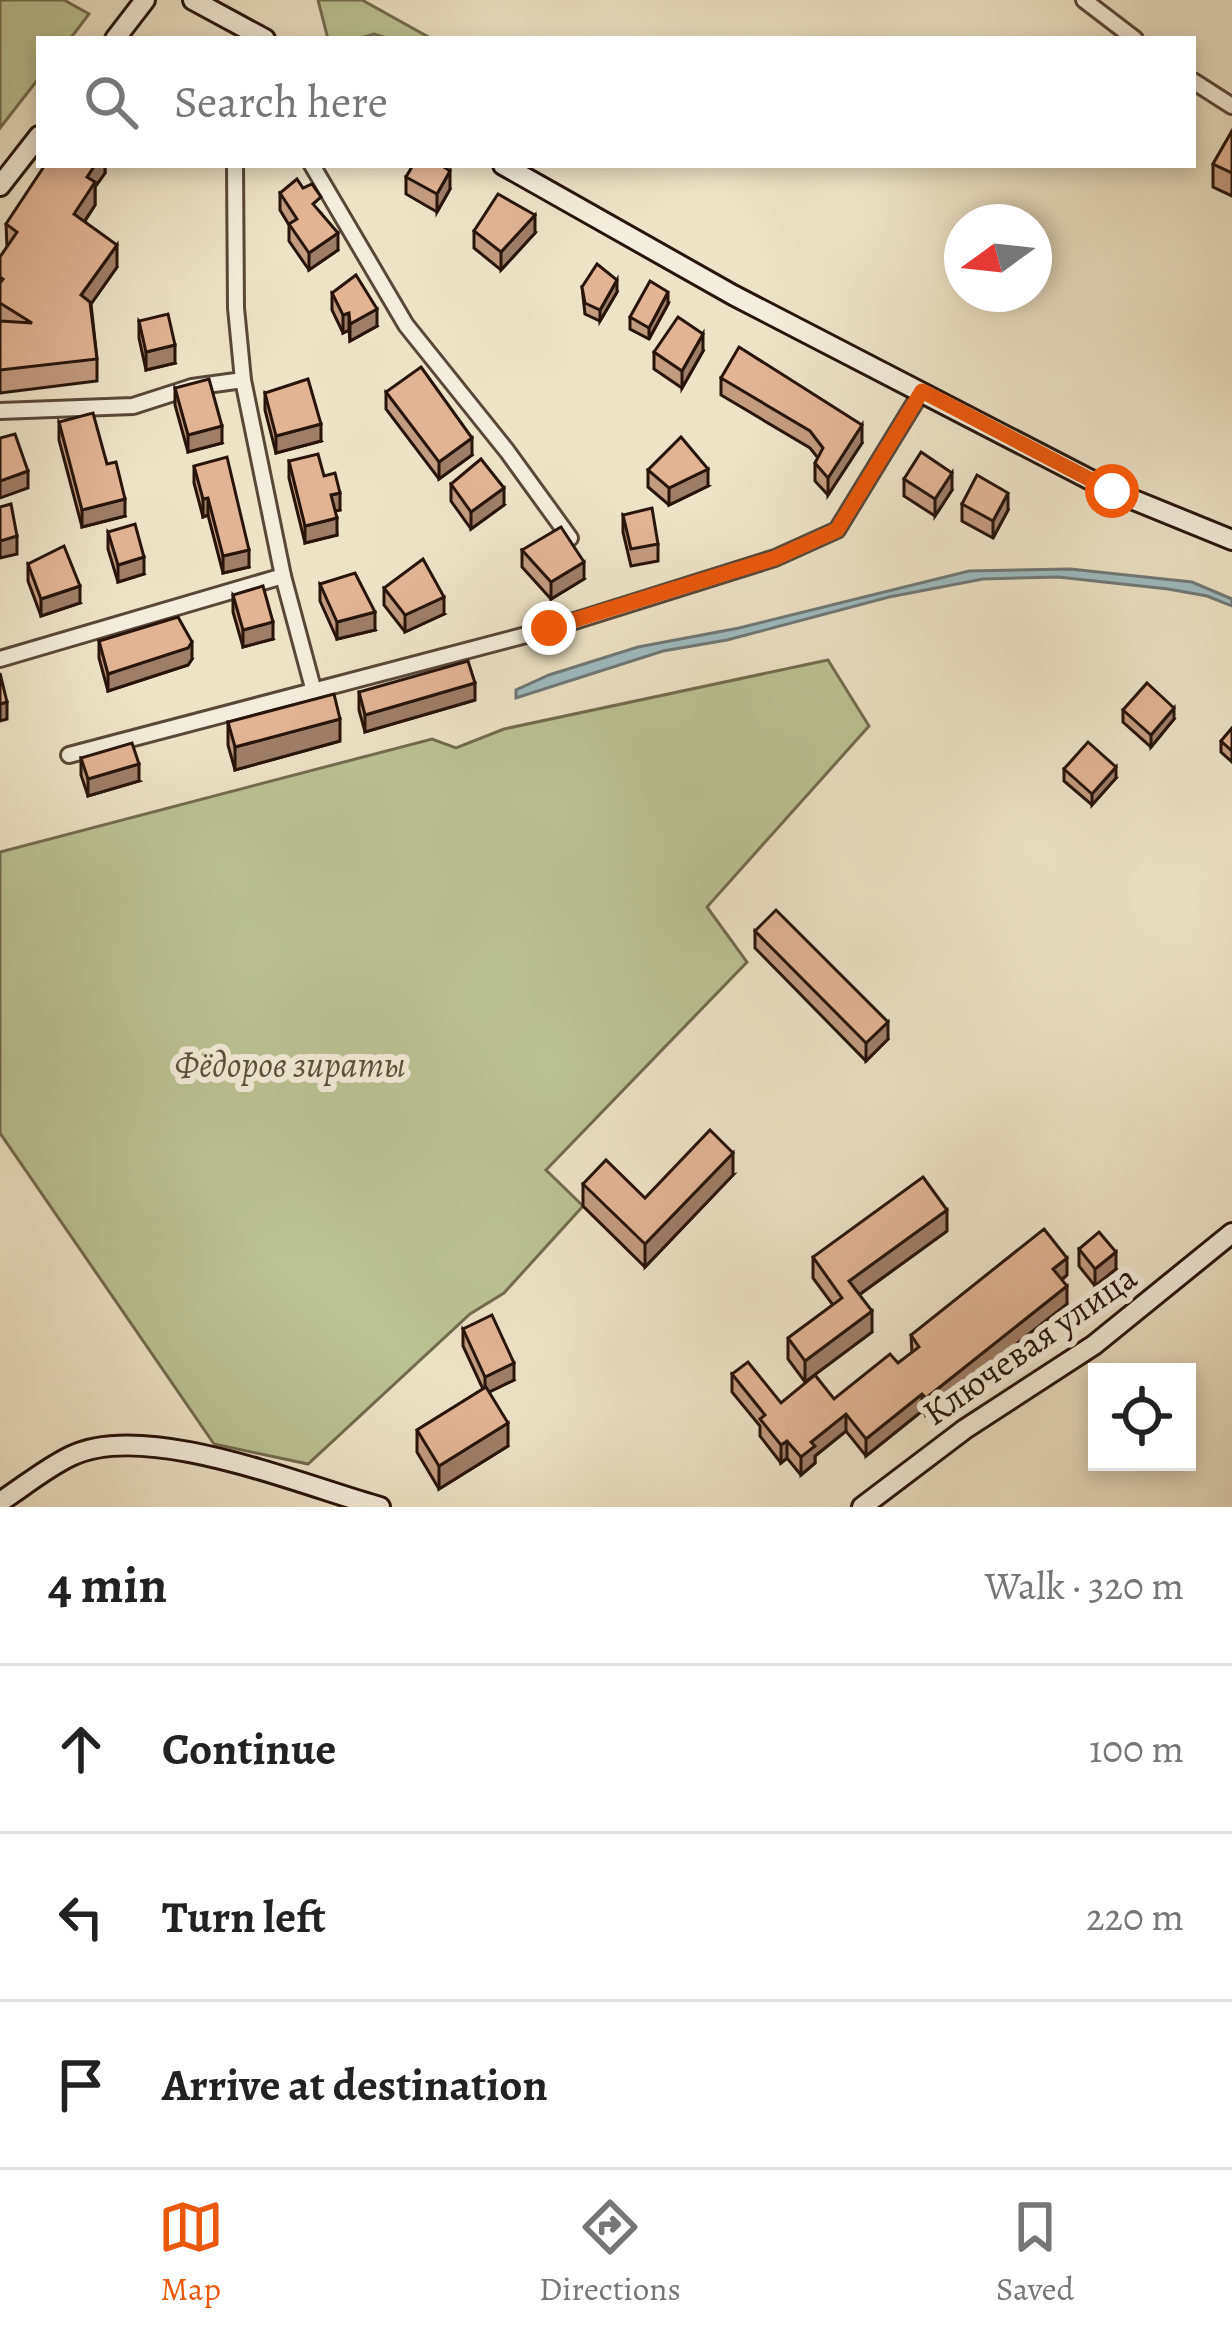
<!DOCTYPE html>
<html lang="en">
<head>
<meta charset="utf-8">
<style>
  :root { --surface:#fff; --page:#f6f6f6; --text:#222; --muted:#767676; --line:#e0e0e0; --accent:#ea580c }
  body { margin:0; font-family:Alegreya,serif; background:var(--page); color:var(--text) }
  .controls { position:absolute; right:36px; bottom:36px; display:grid; overflow:hidden; border-radius:0px; box-shadow:0 6px 18px #0003 }
  .controls button { width:108px; height:108px; display:grid; place-items:center; padding:0; border:0; border-bottom:3px solid var(--line); background:var(--surface); color:var(--text); font:60px sans-serif }
  .compass { position:absolute; left:944px; top:204px; width:108px; height:108px; border-radius:50%; background:var(--surface); box-shadow:0 6px 18px #0003; rotate:255deg }
  .stop { position:absolute; width:36px; height:36px; margin:-27px; border:9px solid #ea580c; border-radius:50%; background:#fff }
  .stop.end { background:#ea580c; border-color:#fff; box-shadow:0 3px 12px #0008 }
  .list { margin:0; padding:0; list-style:none }
  h2 { display:flex; justify-content:space-between; align-items:center; height:156px; margin:0; padding:0 48px; font-size:51px }
  h2 small { font-size:39px; font-weight:400; color:var(--muted) }
  .list li { display:grid; grid-template-columns:78px 1fr auto; gap:36px; align-items:center; box-sizing:border-box; height:168px; padding:0 48px; border-top:3px solid var(--line) }
  .list b { display:block; font-size:45px; white-space:nowrap }
  .list em { font-size:39px; font-style:normal; color:var(--muted) }
  .icon { flex:none; width:66px; height:66px; fill:none; stroke:currentColor; stroke-width:2; stroke-linecap:round; stroke-linejoin:round }
  .map { position:relative; flex:none; width:1232px; height:1507px; overflow:hidden }
  .search { position:absolute; background:var(--surface); box-shadow:0 6px 18px #0003; left:36px; right:36px; top:36px; height:132px; display:flex; align-items:center; gap:30px; box-sizing:border-box; padding:0 42px; border-radius:0px; color:var(--muted); font-size:45px }
  .sheet { height:660px; background:var(--surface) }
  nav { display:flex; justify-content:space-around; align-items:center; box-sizing:border-box; height:168px; border-top:3px solid var(--line); background:var(--surface); font-size:33px; color:var(--muted) }
  nav a { display:grid; justify-items:center; gap:6px }
  nav .on { color:var(--accent) }
  .map>svg:first-child { display:block }
</style>
</head>
<body>
<div class="map">
<svg width="1232" height="1507" viewBox="0 0 1232 1507">
  <rect width="100%" height="100%" fill="#ede3c7"/>
  <filter id="stains"><feTurbulence type="fractalNoise" baseFrequency=".00167" numOctaves="4"/><feColorMatrix values="0 0 0 0 .2 0 0 0 0 .09 0 0 0 0 .02 0 0 0 .5 -.17"/></filter>
  <radialGradient id="worn" r=".72"><stop offset=".6" stop-color="#630" stop-opacity="0"/><stop offset="1" stop-color="#630" stop-opacity=".3"/></radialGradient>
  <g fill="#bbc393" stroke="#726c4e" stroke-width="3">
    <path d="M 0,0 L 64,0 L 89,14 L 70,39 L 39,39 L 39,78 L 0,128 Z"/>
    <path d="M 318,0 L 362,0 L 432,39 L 390,39 L 374,34 L 358,39 L 328,39 Z"/>
    <path d="M 828,660 L 869,726 L 707,907 L 747,962 L 546,1170 L 583,1206 L 504,1293 L 470,1314 L 308,1464 L 214,1444 L 0,1133 L 0,852 L 432,739 L 456,748 L 504,729 Z"/>
  </g>
  <path fill="#9ebbc0" stroke="#6f7877" stroke-width="3" d="M 1070,569 L 1192,582 L 1232,599 L 1232,606 L 1207,596 L 1168,589 L 1058,577 L 983,579 L 889,597 L 727,640 L 663,651 L 516,698 L 516,690 L 549,675 L 638,647 L 739,628 L 969,571 Z"/>
  <g fill="none" stroke-linecap="round" stroke-linejoin="round">
    <defs>
      <g id="street">
        <path d="M 1084,0 L 1135,39"/>
        <path d="M 1193,81 L 1232,106"/>
        <path d="M 312,165 L 406,325 L 507,451 L 570,538"/>
        <path d="M 0,411 L 133,406 L 192,387 L 243,380 L 236,308 L 235,165"/>
        <path d="M 283,576 L 313,688"/>
        <path d="M 0,659 L 283,576 L 243,380"/>
        <path d="M 69,755 L 549,629 L 775,558 L 837,530 L 922,391"/>
      </g>
      <g id="secondary">
        <path d="M 193,0 L 265,39"/>
        <path d="M 115,39 L 145,0"/>
        <path d="M 503,165 L 733,295 L 1112,491 L 1232,540"/>
        <path d="M 0,186 L 39,136"/>
        <path d="M 0,1502 C 23,1487 46,1468 71,1456 C 146,1420 301,1485 380,1507"/>
        <path d="M 862,1507 L 965,1429 L 1094,1345 L 1232,1233"/>
      </g>
    </defs>
    <use href="#street" stroke="#594838" stroke-width="20"/>
    <use href="#secondary" stroke="#281409" stroke-width="24"/>
    <use href="#street" stroke="#f3eddb" stroke-width="14"/>
    <use href="#secondary" stroke="#f3eddb" stroke-width="18"/>
  </g>
  <g fill="#c39b7f" stroke="#281409" stroke-width="3">
    <path d="M 1232,131 L 1232,196 L 1213,187 L 1213,164 Z"/>
    <path d="M 105,165 L 105,173 L 95,187 L 95,205 L 85,221 L 117,267 L 91,304 L 97,359 L 97,381 L 0,393 L 0,258 L 7,247 L 6,224 Z"/>
    <path d="M 406,177 L 450,189 L 437,212 L 406,194 Z"/>
    <path d="M 280,193 L 321,213 L 338,250 L 309,270 L 289,241 L 289,225 L 280,210 Z"/>
    <path d="M 474,231 L 535,233 L 501,270 L 474,248 Z"/>
    <path d="M 582,287 L 617,292 L 600,321 L 585,314 Z"/>
    <path d="M 332,293 L 377,326 L 350,341 L 349,330 L 343,333 L 332,310 Z"/>
    <path d="M 668,304 L 649,339 L 630,329 L 630,317 Z"/>
    <path d="M 139,321 L 175,363 L 146,370 L 139,338 Z"/>
    <path d="M 703,351 L 682,388 L 654,369 L 654,352 Z"/>
    <path d="M 721,378 L 862,443 L 828,495 L 815,481 L 815,463 L 818,458 L 810,448 L 721,395 Z"/>
    <path d="M 175,388 L 222,443 L 188,452 L 175,405 Z"/>
    <path d="M 386,392 L 472,455 L 439,479 L 386,409 Z"/>
    <path d="M 265,393 L 321,441 L 276,453 L 265,410 Z"/>
    <path d="M 59,422 L 125,516 L 82,527 L 59,440 Z"/>
    <path d="M 289,461 L 324,476 L 340,510 L 335,511 L 337,535 L 305,543 L 289,478 Z"/>
    <path d="M 194,466 L 249,567 L 223,573 L 208,515 L 203,517 L 194,483 Z"/>
    <path d="M 648,470 L 708,486 L 669,505 L 648,487 Z"/>
    <path d="M 904,479 L 952,490 L 935,516 L 904,496 Z"/>
    <path d="M 451,484 L 504,505 L 471,529 L 451,501 Z"/>
    <path d="M 962,504 L 1008,510 L 993,538 L 962,521 Z"/>
    <path d="M 623,515 L 658,544 L 658,561 L 631,566 L 623,532 Z"/>
    <path d="M 108,532 L 144,574 L 118,582 L 108,549 Z"/>
    <path d="M 522,550 L 584,579 L 551,599 L 522,567 Z"/>
    <path d="M 28,564 L 80,603 L 41,616 L 28,581 Z"/>
    <path d="M 320,584 L 375,630 L 337,639 L 320,601 Z"/>
    <path d="M 384,588 L 444,614 L 405,632 L 384,605 Z"/>
    <path d="M 233,595 L 273,639 L 243,647 L 233,612 Z"/>
    <path d="M 99,641 L 192,659 L 188,665 L 108,691 L 99,658 Z"/>
    <path d="M 359,692 L 475,700 L 365,732 L 359,710 Z"/>
    <path d="M 1123,710 L 1174,719 L 1151,747 L 1123,722 Z"/>
    <path d="M 228,722 L 340,741 L 235,770 L 228,745 Z"/>
    <path d="M 1232,728 L 1232,762 L 1221,752 L 1221,741 Z"/>
    <path d="M 81,758 L 139,781 L 88,796 L 81,775 Z"/>
    <path d="M 1064,769 L 1116,778 L 1092,805 L 1064,781 Z"/>
    <path d="M 755,931 L 888,1039 L 866,1061 L 755,948 Z"/>
    <path d="M 733,1175 L 645,1267 L 583,1206 L 583,1184 L 645,1198 Z"/>
    <path d="M 947,1231 L 859,1295 L 872,1332 L 805,1382 L 788,1359 L 788,1338 L 833,1305 L 813,1278 L 813,1257 Z"/>
    <path d="M 1079,1249 L 1116,1269 L 1095,1286 L 1079,1266 Z"/>
    <path d="M 1067,1275 L 1062,1280 L 1067,1304 L 926,1415 L 922,1411 L 866,1456 L 846,1431 L 815,1456 L 815,1463 L 801,1475 L 787,1458 L 781,1463 L 760,1436 L 760,1426 L 732,1392 L 732,1374 L 781,1403 L 834,1399 L 898,1363 L 912,1353 L 911,1335 Z"/>
    <path d="M 463,1329 L 514,1380 L 489,1392 L 508,1446 L 439,1489 L 417,1452 L 417,1430 L 483,1389 L 463,1346 Z"/>
  </g>
  <g fill="#9f7e68" stroke="#281409" stroke-width="3">
    <path d="M 95,165 L 105,165 L 105,173 L 95,187 L 95,205 L 74,237 L 74,214 L 87,177 Z"/>
    <path d="M 450,171 L 450,189 L 437,212 L 437,194 Z"/>
    <path d="M 535,215 L 535,233 L 501,270 L 501,252 Z"/>
    <path d="M 338,233 L 338,250 L 309,270 L 309,253 Z"/>
    <path d="M 117,245 L 117,267 L 81,318 L 81,295 Z"/>
    <path d="M 617,280 L 617,292 L 600,321 L 600,310 Z"/>
    <path d="M 668,292 L 668,304 L 649,339 L 649,328 Z"/>
    <path d="M 377,309 L 377,326 L 350,341 L 350,324 Z"/>
    <path d="M 349,313 L 349,330 L 343,333 L 343,315 Z"/>
    <path d="M 703,334 L 703,351 L 682,388 L 682,371 Z"/>
    <path d="M 175,345 L 175,363 L 146,370 L 146,352 Z"/>
    <path d="M 321,424 L 321,441 L 276,453 L 276,436 Z"/>
    <path d="M 862,425 L 862,443 L 828,495 L 828,478 Z"/>
    <path d="M 222,426 L 222,443 L 188,452 L 188,435 Z"/>
    <path d="M 472,438 L 472,455 L 439,479 L 439,462 Z"/>
    <path d="M 708,469 L 708,486 L 669,505 L 669,488 Z"/>
    <path d="M 28,471 L 28,488 L 0,498 L 0,481 Z"/>
    <path d="M 952,473 L 952,490 L 935,516 L 935,499 Z"/>
    <path d="M 504,488 L 504,505 L 471,529 L 471,512 Z"/>
    <path d="M 340,493 L 340,510 L 331,512 L 331,495 Z"/>
    <path d="M 1008,493 L 1008,510 L 993,538 L 993,521 Z"/>
    <path d="M 208,498 L 208,515 L 203,517 L 203,499 Z"/>
    <path d="M 125,499 L 125,516 L 82,527 L 82,510 Z"/>
    <path d="M 337,518 L 337,535 L 305,543 L 305,526 Z"/>
    <path d="M 17,536 L 17,554 L 0,558 L 0,541 Z"/>
    <path d="M 249,550 L 249,567 L 223,573 L 223,556 Z"/>
    <path d="M 144,557 L 144,574 L 118,582 L 118,565 Z"/>
    <path d="M 584,562 L 584,579 L 551,599 L 551,582 Z"/>
    <path d="M 80,586 L 80,603 L 41,616 L 41,599 Z"/>
    <path d="M 444,597 L 444,614 L 405,632 L 405,615 Z"/>
    <path d="M 375,612 L 375,630 L 337,639 L 337,622 Z"/>
    <path d="M 273,622 L 273,639 L 243,647 L 243,630 Z"/>
    <path d="M 192,642 L 192,659 L 188,665 L 108,691 L 108,674 Z"/>
    <path d="M 475,683 L 475,700 L 365,732 L 365,715 Z"/>
    <path d="M 7,702 L 7,719 L 0,721 L 0,704 Z"/>
    <path d="M 1174,708 L 1174,719 L 1151,747 L 1151,735 Z"/>
    <path d="M 340,719 L 340,741 L 235,770 L 235,747 Z"/>
    <path d="M 139,764 L 139,781 L 88,796 L 88,779 Z"/>
    <path d="M 1116,767 L 1116,778 L 1092,805 L 1092,794 Z"/>
    <path d="M 888,1022 L 888,1039 L 866,1061 L 866,1043 Z"/>
    <path d="M 733,1153 L 733,1175 L 645,1267 L 645,1244 Z"/>
    <path d="M 947,1210 L 947,1231 L 849,1302 L 849,1281 Z"/>
    <path d="M 1116,1252 L 1116,1269 L 1095,1286 L 1095,1269 Z"/>
    <path d="M 1067,1258 L 1067,1275 L 1053,1286 L 1053,1269 Z"/>
    <path d="M 1067,1286 L 1067,1304 L 926,1415 L 926,1398 Z"/>
    <path d="M 872,1311 L 872,1332 L 805,1382 L 805,1361 Z"/>
    <path d="M 514,1363 L 514,1380 L 485,1394 L 485,1377 Z"/>
    <path d="M 922,1394 L 922,1411 L 866,1456 L 866,1439 Z"/>
    <path d="M 846,1414 L 846,1431 L 815,1456 L 815,1463 L 801,1475 L 801,1457 L 811,1442 Z"/>
    <path d="M 508,1423 L 508,1446 L 439,1489 L 439,1466 Z"/>
    <path d="M 787,1441 L 787,1458 L 781,1463 L 781,1445 Z"/>
  </g>
  <g fill="#e3b494" stroke="#281409" stroke-width="3">
    <path d="M 1232,131 L 1232,173 L 1213,164 Z"/>
    <path d="M 45,165 L 95,165 L 87,177 L 95,182 L 74,214 L 117,245 L 81,295 L 90,302 L 97,359 L 0,370 L 0,321 L 32,323 L 0,303 L 0,283 L 3,279 L 0,277 L 0,257 L 17,232 L 6,224 Z"/>
    <path d="M 413,165 L 441,165 L 450,171 L 437,194 L 406,177 Z"/>
    <path d="M 297,179 L 303,188 L 312,184 L 321,197 L 313,204 L 338,233 L 309,253 L 289,224 L 297,219 L 280,193 Z"/>
    <path d="M 498,194 L 535,215 L 501,252 L 474,231 Z"/>
    <path d="M 597,264 L 617,280 L 600,310 L 585,303 L 582,287 Z"/>
    <path d="M 356,275 L 377,309 L 350,324 L 349,313 L 343,315 L 332,293 Z"/>
    <path d="M 650,281 L 668,292 L 649,328 L 630,317 Z"/>
    <path d="M 168,314 L 175,345 L 146,352 L 139,321 Z"/>
    <path d="M 678,317 L 703,334 L 682,371 L 654,352 Z"/>
    <path d="M 739,347 L 862,425 L 828,478 L 815,463 L 823,448 L 810,431 L 721,378 Z"/>
    <path d="M 421,367 L 472,438 L 439,462 L 386,392 Z"/>
    <path d="M 209,379 L 222,426 L 188,435 L 175,388 Z"/>
    <path d="M 308,379 L 321,424 L 276,436 L 265,393 Z"/>
    <path d="M 93,413 L 107,464 L 116,462 L 125,499 L 82,510 L 59,422 Z"/>
    <path d="M 15,434 L 28,471 L 0,481 L 0,438 Z"/>
    <path d="M 681,437 L 708,469 L 669,488 L 648,470 Z"/>
    <path d="M 921,452 L 952,473 L 935,499 L 904,479 Z"/>
    <path d="M 318,454 L 324,476 L 335,473 L 340,493 L 331,495 L 337,518 L 305,526 L 289,461 Z"/>
    <path d="M 227,457 L 249,550 L 223,556 L 208,498 L 203,499 L 194,466 Z"/>
    <path d="M 481,459 L 504,488 L 471,512 L 451,484 Z"/>
    <path d="M 977,475 L 1008,493 L 993,521 L 962,504 Z"/>
    <path d="M 11,504 L 17,536 L 0,541 L 0,507 Z"/>
    <path d="M 652,508 L 658,544 L 631,549 L 623,515 Z"/>
    <path d="M 135,524 L 144,557 L 118,565 L 108,532 Z"/>
    <path d="M 561,527 L 584,562 L 551,582 L 522,550 Z"/>
    <path d="M 64,546 L 80,586 L 41,599 L 28,564 Z"/>
    <path d="M 423,559 L 444,597 L 405,615 L 384,588 Z"/>
    <path d="M 355,573 L 375,612 L 337,622 L 320,584 Z"/>
    <path d="M 263,586 L 273,622 L 243,630 L 233,595 Z"/>
    <path d="M 178,617 L 192,642 L 188,648 L 108,674 L 99,641 Z"/>
    <path d="M 468,661 L 475,683 L 365,715 L 359,692 Z"/>
    <path d="M 0,673 L 7,702 L 0,704 Z"/>
    <path d="M 1147,683 L 1174,708 L 1151,735 L 1123,710 Z"/>
    <path d="M 334,694 L 340,719 L 235,747 L 228,722 Z"/>
    <path d="M 1232,728 L 1232,751 L 1221,741 Z"/>
    <path d="M 1088,742 L 1116,767 L 1092,794 L 1064,769 Z"/>
    <path d="M 132,743 L 139,764 L 88,779 L 81,758 Z"/>
    <path d="M 776,910 L 888,1022 L 866,1043 L 755,931 Z"/>
    <path d="M 710,1130 L 733,1153 L 645,1244 L 583,1184 L 606,1160 L 645,1198 Z"/>
    <path d="M 923,1177 L 947,1210 L 849,1281 L 872,1311 L 805,1361 L 788,1338 L 842,1298 L 813,1257 Z"/>
    <path d="M 1044,1229 L 1067,1258 L 1053,1269 L 1067,1286 L 926,1398 L 922,1394 L 866,1439 L 846,1414 L 811,1442 L 815,1446 L 801,1457 L 787,1441 L 781,1445 L 760,1419 L 765,1415 L 732,1374 L 748,1362 L 781,1403 L 815,1375 L 834,1399 L 890,1354 L 898,1363 L 919,1347 L 911,1335 Z"/>
    <path d="M 1099,1232 L 1116,1252 L 1095,1269 L 1079,1249 Z"/>
    <path d="M 492,1315 L 514,1363 L 485,1377 L 463,1329 Z"/>
    <path d="M 486,1387 L 508,1423 L 439,1466 L 417,1430 Z"/>
  </g>
  <g fill="none" stroke-linecap="round" stroke-linejoin="round">
    <path stroke="#ea580c" stroke-width="15" d="M 549,628 L 775,558 L 837,530 L 922,391 L 1112,491"/>
  </g>
  <g text-anchor="middle" stroke-width="12" stroke-linejoin="round" paint-order="stroke">
    <g font-size="36" font-style="italic" fill="#5b5139" stroke="#f3eddb">
      <text x="290" y="1077">Фёдоров зираты</text>
    </g>
    <g font-size="36" fill="#281409" stroke="#f3eddb">
      <text transform="translate(1029 1344) rotate(-35)" y="13">Ключевая улица</text>
    </g>
  </g>
  <rect width="100%" height="100%" filter="url(#stains)"/>
  <rect width="100%" height="100%" fill="url(#worn)"/>
</svg>
<div class="controls">
<button><svg class="icon" aria-label="locate" viewBox="0 0 24 24"><circle cx="12" cy="12" r="6"/><path d="M12 2v4M12 18v4M2 12h4M18 12h4"/></svg></button>
</div>
<svg class="compass" viewBox="-18 -18 36 36"><path d="M0-13l5 13h-10z" fill="#e53935"/><path d="M0 13l5-13h-10z" fill="#767676"/></svg>
<div class="stop" style="left:1112px;top:491px"></div>
<div class="stop end" style="left:549px;top:628px"></div>
<div class="search"><svg class="icon" aria-label="search" viewBox="0 0 24 24"><circle cx="10" cy="10" r="6"/><path d="M15 15l6 6"/></svg>Search here</div>
</div>
<section class="sheet">
<h2>4 min<small>Walk · 320 m</small></h2>
<ul class="list">
<li><svg class="icon" aria-label="ahead" viewBox="0 0 24 24"><path d="M12 20V5M6 11l6-6 6 6"/></svg><div><b>Continue</b></div><em>100 m</em></li>
<li><svg class="icon" aria-label="left" viewBox="0 0 24 24"><path d="M17 20v-9H6M10 6l-5 5 5 5"/></svg><div><b>Turn left</b></div><em>220 m</em></li>
<li><svg class="icon" aria-label="arrive" viewBox="0 0 24 24"><path d="M6 21V4h12l-3 4 3 4H6"/></svg><div><b>Arrive at destination</b></div></li>
</ul>
</section>
<nav>
<a class="on"><svg class="icon" aria-label="map" viewBox="0 0 24 24"><path d="M3 6l6-2 6 2 6-2v14l-6 2-6-2-6 2zM9 4v14M15 6v14"/></svg>Map</a>
<a><svg class="icon" aria-label="directions" viewBox="0 0 24 24"><path d="M12 3l9 9-9 9-9-9zM9 14v-3h6M13 9l2 2-2 2"/></svg>Directions</a>
<a><svg class="icon" aria-label="saved" viewBox="0 0 24 24"><path d="M7 4h10v16l-5-4-5 4z"/></svg>Saved</a>
</nav>
</body>
</html>
